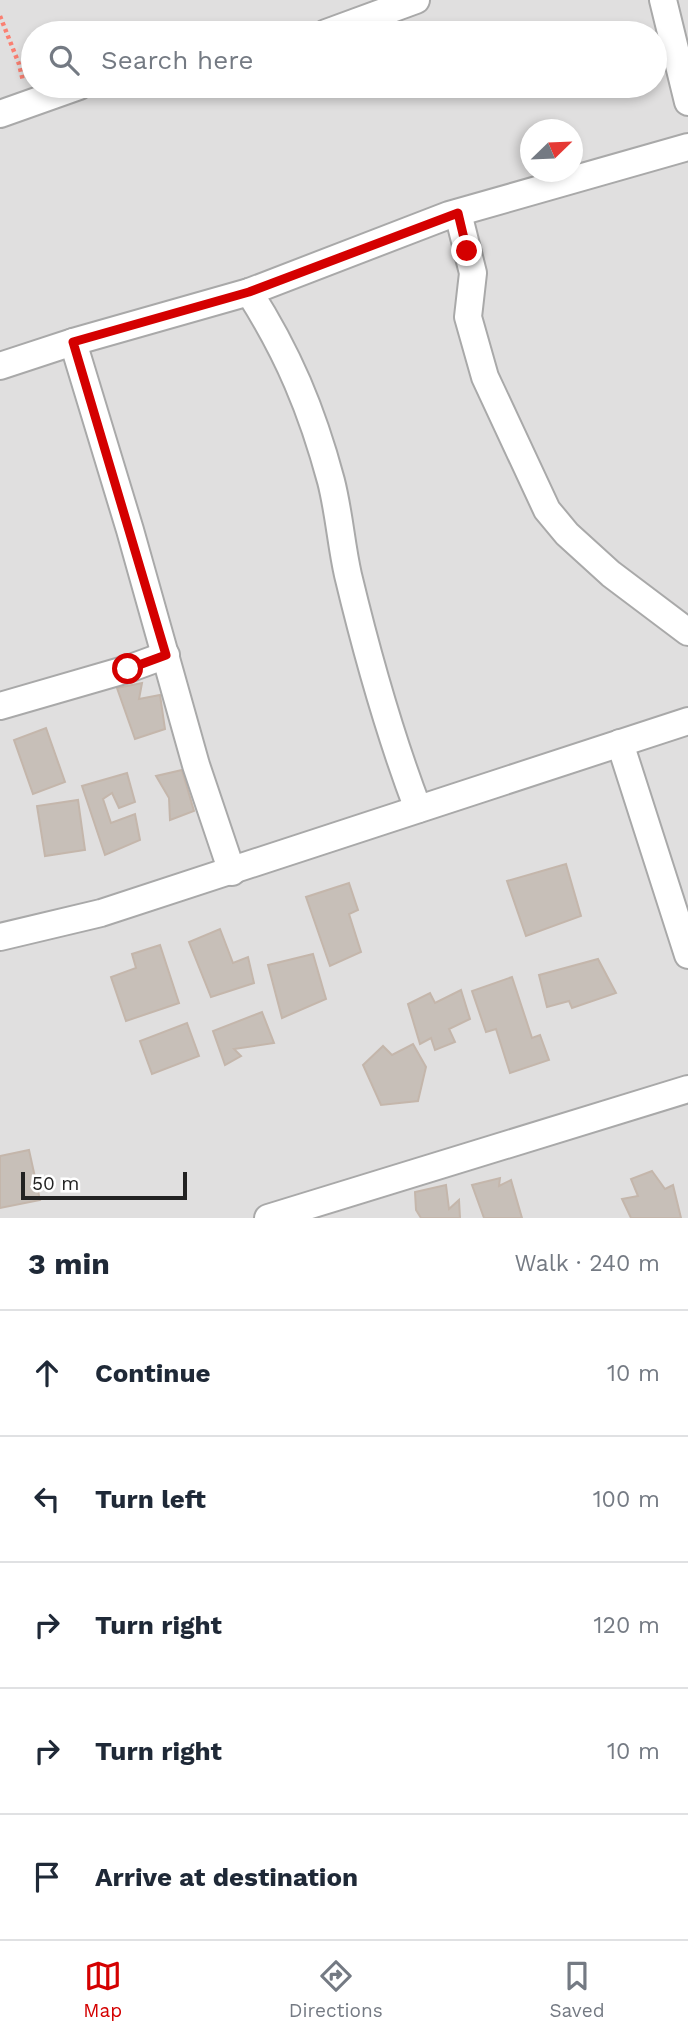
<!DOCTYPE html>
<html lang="en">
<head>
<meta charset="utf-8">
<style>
  :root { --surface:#fff; --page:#f6f6f7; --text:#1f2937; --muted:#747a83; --line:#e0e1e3; --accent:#d40000 }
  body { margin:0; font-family:"Work Sans",sans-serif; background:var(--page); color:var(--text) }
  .compass { position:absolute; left:520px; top:119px; width:63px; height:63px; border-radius:50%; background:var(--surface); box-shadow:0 4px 10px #0003; rotate:67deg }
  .scale { position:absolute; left:21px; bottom:18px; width:166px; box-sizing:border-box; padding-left:7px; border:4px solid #222; border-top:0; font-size:19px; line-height:24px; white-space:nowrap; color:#222; -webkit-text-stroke:5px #fff; paint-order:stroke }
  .stop { position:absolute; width:21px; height:21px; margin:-16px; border:5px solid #d40000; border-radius:50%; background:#fff }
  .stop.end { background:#d40000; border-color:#fff; box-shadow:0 2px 7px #0008 }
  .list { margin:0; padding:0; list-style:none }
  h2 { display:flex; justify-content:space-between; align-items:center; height:91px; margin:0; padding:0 28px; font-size:30px }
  h2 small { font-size:23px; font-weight:400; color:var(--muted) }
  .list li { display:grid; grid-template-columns:46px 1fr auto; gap:21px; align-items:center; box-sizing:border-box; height:126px; padding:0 28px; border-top:2px solid var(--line) }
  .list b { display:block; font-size:26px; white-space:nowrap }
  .list em { font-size:23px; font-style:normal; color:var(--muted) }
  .icon { flex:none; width:38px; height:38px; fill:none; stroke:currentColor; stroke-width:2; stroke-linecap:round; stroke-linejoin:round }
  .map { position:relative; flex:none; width:688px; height:1218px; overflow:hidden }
  .search { position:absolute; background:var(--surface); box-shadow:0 4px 10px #0003; left:21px; right:21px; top:21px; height:77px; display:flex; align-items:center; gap:18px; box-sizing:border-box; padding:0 24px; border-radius:38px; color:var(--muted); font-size:26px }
  .sheet { height:721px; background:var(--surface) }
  nav { display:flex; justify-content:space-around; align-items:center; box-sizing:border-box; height:98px; border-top:2px solid var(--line); background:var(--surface); font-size:19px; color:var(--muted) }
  nav a { display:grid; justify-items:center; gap:4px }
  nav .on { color:var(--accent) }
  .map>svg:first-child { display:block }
</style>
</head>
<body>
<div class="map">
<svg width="688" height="1218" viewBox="0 0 688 1218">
  <rect width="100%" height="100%" fill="#f2efe9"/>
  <path fill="#e0dfdf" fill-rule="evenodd" d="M 0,0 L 688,0 L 688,1218 L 0,1218 ZM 33,33 L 655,33 L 655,86 L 33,86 ZM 530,130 L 572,130 L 572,172 L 530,172 Z"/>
  <g fill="#c7bfb8" stroke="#c4b6ab" stroke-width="2">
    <path d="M 142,683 L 139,699 L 160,695 L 165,729 L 135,739 L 117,688 Z"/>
    <path d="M 46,728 L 65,782 L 33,794 L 14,740 Z"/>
    <path d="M 182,770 L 194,811 L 170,820 L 169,798 L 156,776 Z"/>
    <path d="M 127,773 L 135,802 L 119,808 L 112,793 L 103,799 L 111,823 L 135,814 L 140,840 L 105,855 L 82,786 Z"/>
    <path d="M 78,800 L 85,850 L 45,856 L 37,806 Z"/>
    <path d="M 566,864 L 581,916 L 526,936 L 507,881 Z"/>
    <path d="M 349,883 L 358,910 L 349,914 L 361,952 L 330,966 L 306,897 Z"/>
    <path d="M 220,929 L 233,963 L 248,957 L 254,983 L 211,997 L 189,942 Z"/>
    <path d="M 160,945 L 179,1003 L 126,1021 L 111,977 L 136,968 L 132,954 Z"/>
    <path d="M 313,954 L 326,999 L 282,1018 L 268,965 Z"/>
    <path d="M 598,959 L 616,993 L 572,1008 L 569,1001 L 547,1007 L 539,975 Z"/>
    <path d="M 512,977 L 532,1038 L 540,1035 L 549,1060 L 510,1073 L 496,1029 L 486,1032 L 472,991 Z"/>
    <path d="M 461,990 L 470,1019 L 449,1029 L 455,1042 L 435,1050 L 431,1038 L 420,1044 L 408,1004 L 430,993 L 435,1003 Z"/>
    <path d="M 262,1012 L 274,1043 L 234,1049 L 241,1056 L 225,1065 L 213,1031 Z"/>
    <path d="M 187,1023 L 199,1056 L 152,1074 L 140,1041 Z"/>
    <path d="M 413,1044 L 426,1067 L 418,1101 L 381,1105 L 363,1065 L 383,1046 L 392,1055 Z"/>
    <path d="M 29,1150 L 40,1200 L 0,1208 L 0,1156 Z"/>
    <path d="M 652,1171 L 665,1189 L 673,1185 L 681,1218 L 631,1218 L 622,1199 L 638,1196 L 631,1179 Z"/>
    <path d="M 500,1178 L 499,1186 L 511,1180 L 522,1218 L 484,1218 L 472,1185 Z"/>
    <path d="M 446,1185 L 449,1209 L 459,1200 L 460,1218 L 421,1218 L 416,1210 L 415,1192 Z"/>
  </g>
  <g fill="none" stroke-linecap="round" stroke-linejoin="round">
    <defs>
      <g id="minor">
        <path d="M 663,0 L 688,102"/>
        <path d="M 326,33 L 416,0"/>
        <path d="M 0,114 L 79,86"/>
        <path d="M 458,213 L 473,273 L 468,317 L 485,377 L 547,510 L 567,534 L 611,574 L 688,632"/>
        <path d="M 249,292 C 288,353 312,410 331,481 C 339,512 341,544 348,575 C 367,654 389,733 418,809"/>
        <path d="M 73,342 L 130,530 L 196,765 L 232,872"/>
        <path d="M 0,366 L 73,342 L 249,292 L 449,215 L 688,147"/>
        <path d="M 0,706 L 128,669 L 166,655"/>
        <path d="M 620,743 L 688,955"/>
        <path d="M 0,937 L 101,913 L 688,721"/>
        <path d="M 268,1218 L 688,1089"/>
      </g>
    </defs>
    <use href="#minor" stroke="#a9a9a9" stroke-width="30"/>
    <path stroke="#fa8072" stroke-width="4.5" stroke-dasharray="3.5 3.5" stroke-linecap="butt" d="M 0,16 L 19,64 L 23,81"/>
    <use href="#minor" stroke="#fff" stroke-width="26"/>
  </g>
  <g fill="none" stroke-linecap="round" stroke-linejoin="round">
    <path stroke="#d40000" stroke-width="9" d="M 128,669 L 166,655 L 73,342 L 249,292 L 458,213 L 467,251"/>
  </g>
</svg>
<svg class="compass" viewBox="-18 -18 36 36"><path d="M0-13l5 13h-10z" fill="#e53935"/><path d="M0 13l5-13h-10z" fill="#747a83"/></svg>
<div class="scale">50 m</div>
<div class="stop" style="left:128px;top:669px"></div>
<div class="stop end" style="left:467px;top:251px"></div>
<div class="search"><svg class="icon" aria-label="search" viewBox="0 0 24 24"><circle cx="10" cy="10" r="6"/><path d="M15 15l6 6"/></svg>Search here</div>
</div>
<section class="sheet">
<h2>3 min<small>Walk · 240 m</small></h2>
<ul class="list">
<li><svg class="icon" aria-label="ahead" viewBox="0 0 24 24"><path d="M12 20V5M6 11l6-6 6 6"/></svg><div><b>Continue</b></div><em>10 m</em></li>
<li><svg class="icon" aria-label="left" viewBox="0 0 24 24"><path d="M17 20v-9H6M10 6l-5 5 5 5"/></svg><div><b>Turn left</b></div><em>100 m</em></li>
<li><svg class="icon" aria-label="right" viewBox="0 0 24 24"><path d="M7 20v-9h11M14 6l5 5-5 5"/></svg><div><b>Turn right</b></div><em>120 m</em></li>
<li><svg class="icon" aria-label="right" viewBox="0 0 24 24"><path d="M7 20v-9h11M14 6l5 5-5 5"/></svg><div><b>Turn right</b></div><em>10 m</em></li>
<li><svg class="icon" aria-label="arrive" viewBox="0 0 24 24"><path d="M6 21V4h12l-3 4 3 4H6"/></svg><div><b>Arrive at destination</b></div></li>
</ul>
</section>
<nav>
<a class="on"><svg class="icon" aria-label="map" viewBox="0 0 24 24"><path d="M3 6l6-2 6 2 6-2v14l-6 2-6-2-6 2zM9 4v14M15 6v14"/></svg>Map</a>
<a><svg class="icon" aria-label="directions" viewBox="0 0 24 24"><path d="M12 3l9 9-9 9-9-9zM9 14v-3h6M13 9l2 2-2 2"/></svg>Directions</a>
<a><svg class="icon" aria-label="saved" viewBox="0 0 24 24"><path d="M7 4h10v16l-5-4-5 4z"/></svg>Saved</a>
</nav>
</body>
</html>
